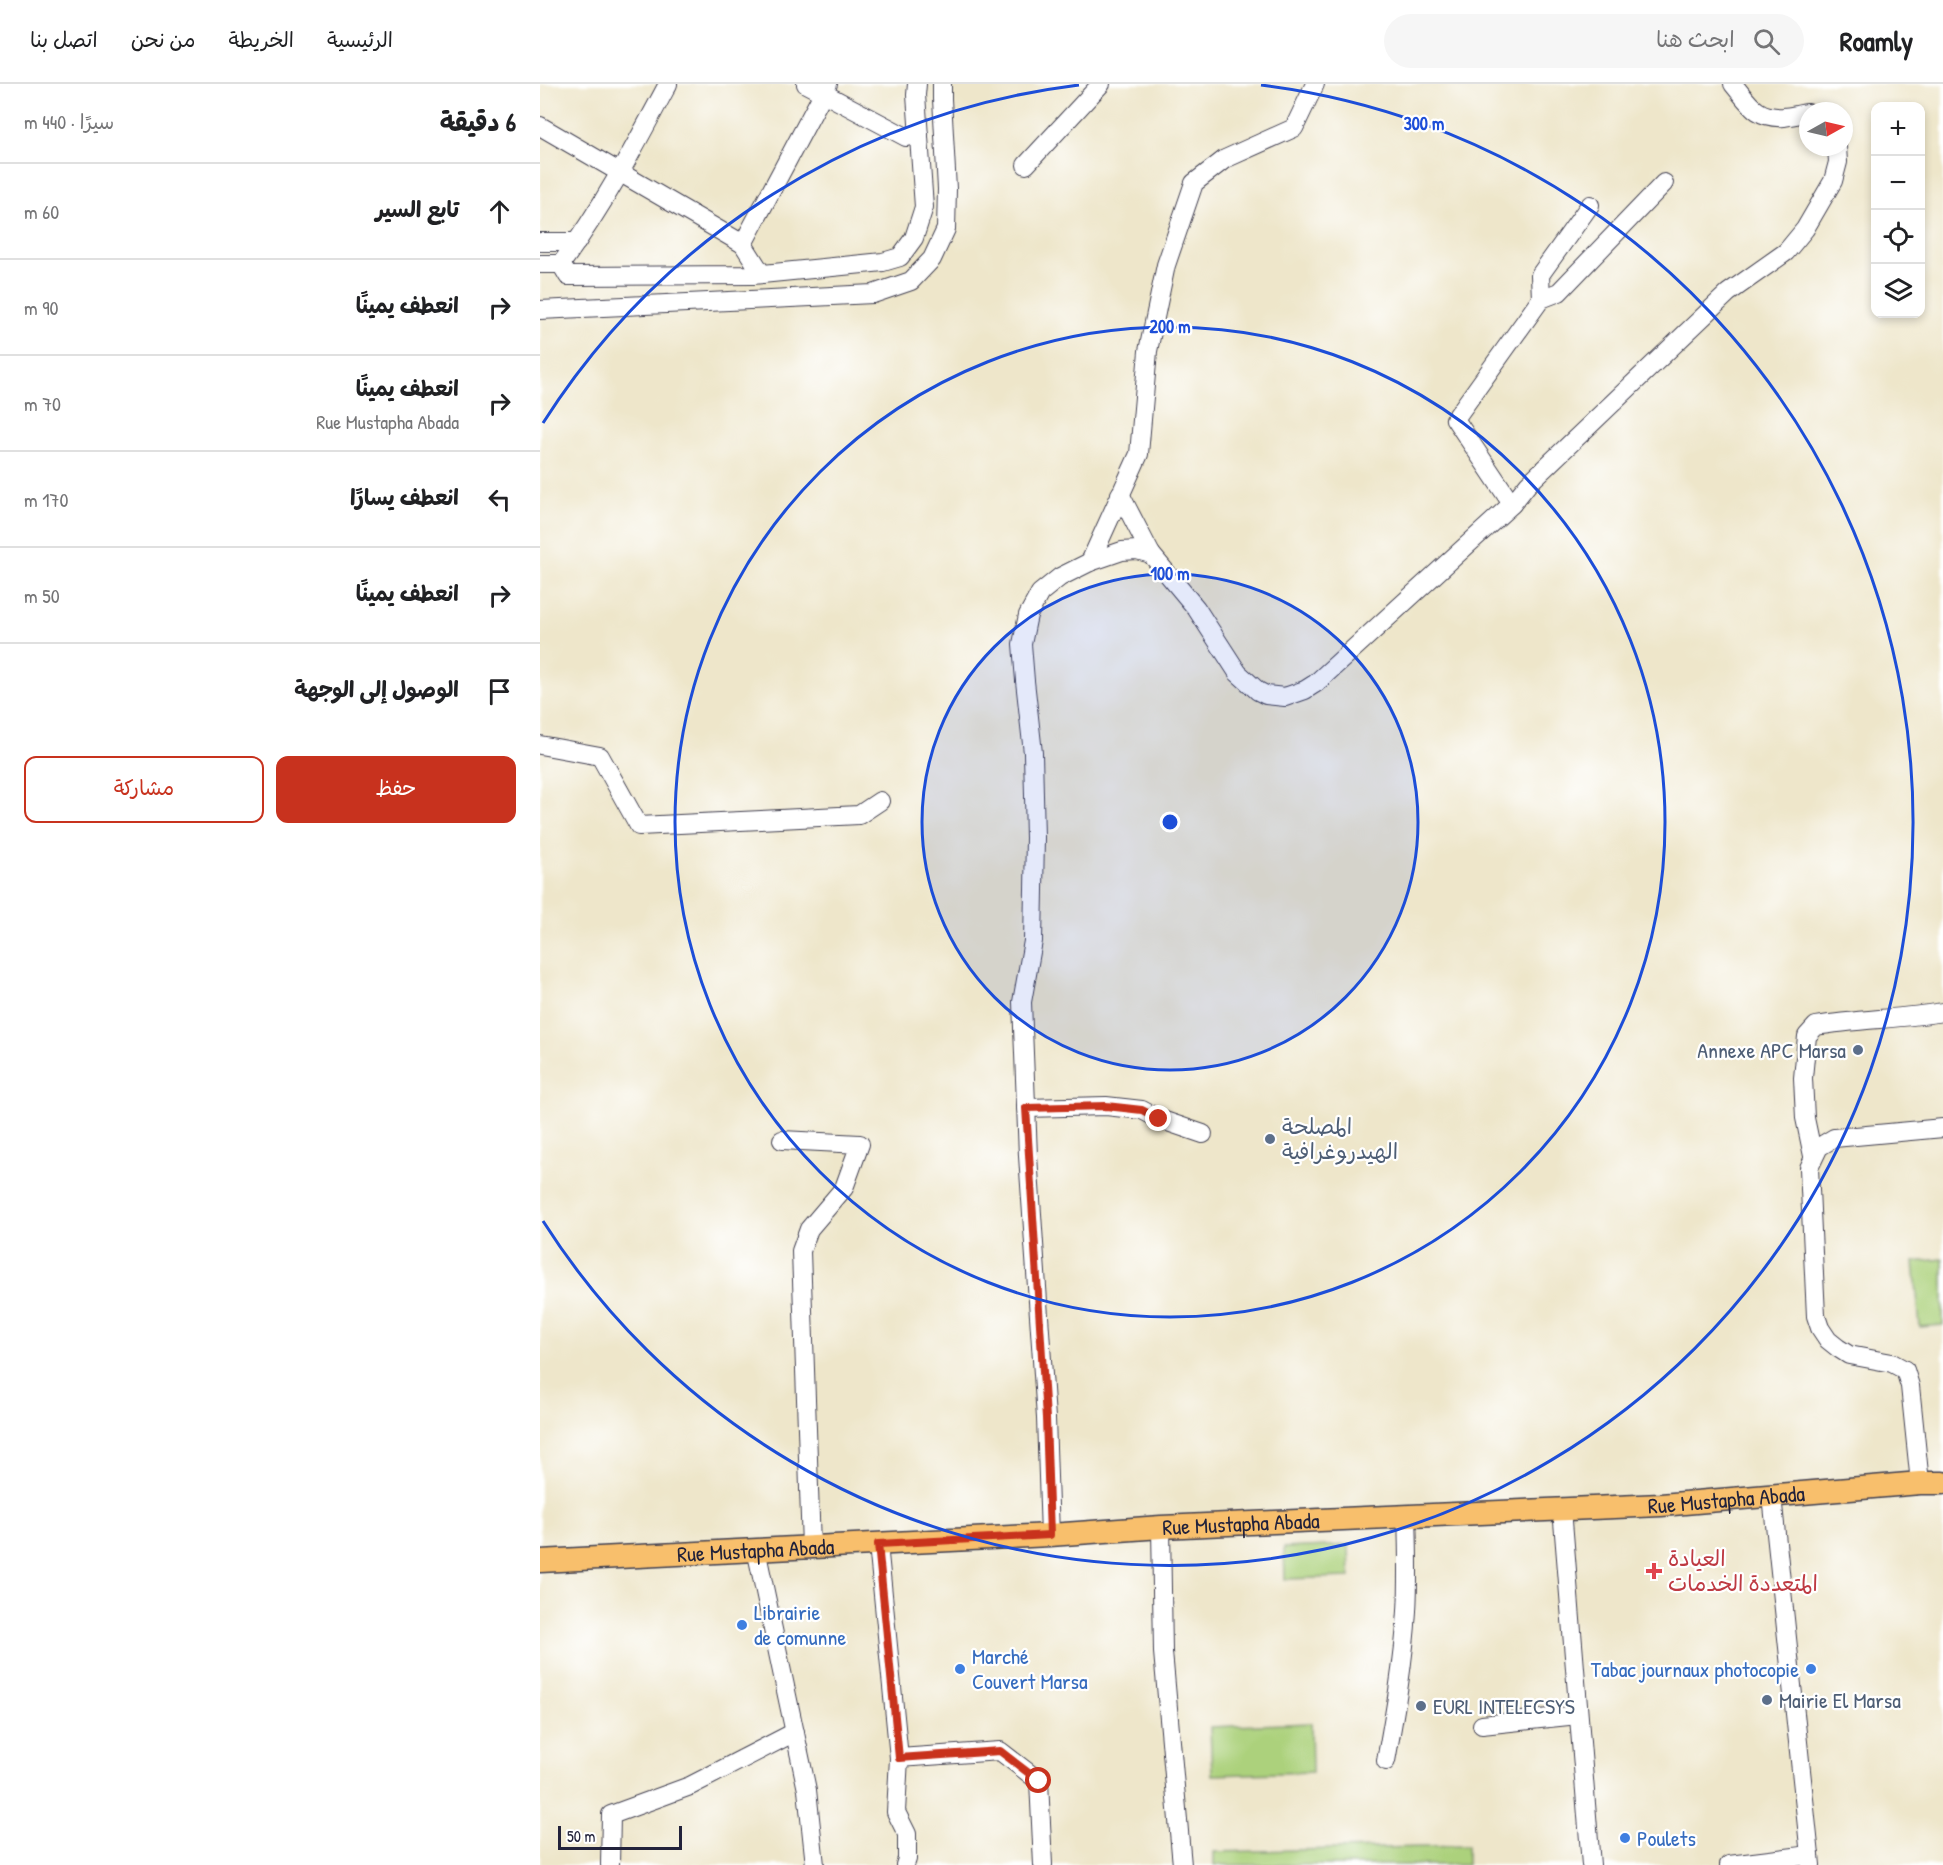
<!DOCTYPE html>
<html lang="ar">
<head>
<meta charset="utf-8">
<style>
  :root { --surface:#fff; --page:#f6f6f6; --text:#202124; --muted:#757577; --line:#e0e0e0; --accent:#c8321e }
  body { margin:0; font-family:"Patrick Hand","Playpen Sans Arabic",sans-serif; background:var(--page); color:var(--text); direction:rtl }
  .controls { position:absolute; right:18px; top:18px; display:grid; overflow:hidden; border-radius:12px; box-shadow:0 3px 9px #0003 }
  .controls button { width:54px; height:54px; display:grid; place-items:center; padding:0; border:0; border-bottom:2px solid var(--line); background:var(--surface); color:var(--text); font:30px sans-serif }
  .compass { position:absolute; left:1259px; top:18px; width:54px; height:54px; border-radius:50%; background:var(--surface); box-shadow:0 3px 9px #0003; rotate:82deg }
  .scale { position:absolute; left:18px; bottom:15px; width:124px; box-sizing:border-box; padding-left:6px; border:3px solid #22223b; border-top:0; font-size:16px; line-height:21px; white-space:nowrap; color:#22223b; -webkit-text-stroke:4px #fff; paint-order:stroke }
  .stop { position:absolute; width:18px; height:18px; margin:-14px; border:4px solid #c8321e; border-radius:50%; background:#fff }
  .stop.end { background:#c8321e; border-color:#fff; box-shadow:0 2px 6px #0008 }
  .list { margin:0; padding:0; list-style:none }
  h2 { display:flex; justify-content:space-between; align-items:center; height:78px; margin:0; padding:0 24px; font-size:26px }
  h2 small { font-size:20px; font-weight:400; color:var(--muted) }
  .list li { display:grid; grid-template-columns:39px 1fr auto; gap:18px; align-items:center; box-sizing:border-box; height:96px; padding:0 24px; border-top:2px solid var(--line) }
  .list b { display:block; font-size:22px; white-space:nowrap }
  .list p { margin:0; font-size:20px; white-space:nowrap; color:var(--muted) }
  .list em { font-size:20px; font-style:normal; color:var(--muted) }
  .actions { display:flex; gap:12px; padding:18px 24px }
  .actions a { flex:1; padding:14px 0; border:2px solid var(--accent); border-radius:12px; text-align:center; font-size:21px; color:var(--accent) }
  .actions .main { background:var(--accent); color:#fff }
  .icon { flex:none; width:33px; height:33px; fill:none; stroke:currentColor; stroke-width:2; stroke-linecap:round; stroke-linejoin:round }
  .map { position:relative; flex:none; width:1403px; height:1781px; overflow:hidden; direction:ltr }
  header { display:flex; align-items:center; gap:36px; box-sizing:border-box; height:84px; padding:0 30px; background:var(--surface); border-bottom:2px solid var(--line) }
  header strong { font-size:28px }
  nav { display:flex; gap:33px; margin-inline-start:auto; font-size:21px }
  .search { width:420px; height:54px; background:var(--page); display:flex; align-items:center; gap:15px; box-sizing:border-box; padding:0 21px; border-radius:33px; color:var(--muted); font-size:22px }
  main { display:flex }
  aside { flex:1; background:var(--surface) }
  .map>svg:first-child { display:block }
</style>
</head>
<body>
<header>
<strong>Roamly</strong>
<div class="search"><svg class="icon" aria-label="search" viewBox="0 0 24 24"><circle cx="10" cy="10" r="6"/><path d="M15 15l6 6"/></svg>ابحث هنا</div>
<nav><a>الرئيسية</a><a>الخريطة</a><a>من نحن</a><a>اتصل بنا</a></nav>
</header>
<main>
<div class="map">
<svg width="1403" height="1781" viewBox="0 0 1403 1781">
  <rect width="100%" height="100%" fill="#fff"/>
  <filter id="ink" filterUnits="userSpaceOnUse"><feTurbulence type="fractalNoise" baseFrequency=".0167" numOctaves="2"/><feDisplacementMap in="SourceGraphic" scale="12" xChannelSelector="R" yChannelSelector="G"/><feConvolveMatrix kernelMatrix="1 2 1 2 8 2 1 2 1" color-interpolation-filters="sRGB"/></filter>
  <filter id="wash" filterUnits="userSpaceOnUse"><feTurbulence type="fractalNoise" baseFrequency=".008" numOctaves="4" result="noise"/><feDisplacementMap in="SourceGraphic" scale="24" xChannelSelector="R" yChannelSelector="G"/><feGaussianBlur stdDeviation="1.35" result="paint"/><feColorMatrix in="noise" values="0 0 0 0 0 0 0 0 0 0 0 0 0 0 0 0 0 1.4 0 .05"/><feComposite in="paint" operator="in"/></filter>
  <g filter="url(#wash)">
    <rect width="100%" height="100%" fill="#eee6ca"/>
    <g fill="#acd17b" stroke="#677a5b" stroke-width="1.5">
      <path d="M 1403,1175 L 1403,1241 L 1380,1243 L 1374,1178 Z"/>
      <path d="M 809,1461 L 810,1493 L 745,1495 L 744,1464 Z"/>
      <path d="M 771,1639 L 772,1688 L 672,1691 L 670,1643 Z"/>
      <path d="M 927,1762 L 927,1781 L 674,1781 L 674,1768 Z"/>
    </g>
  </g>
  <g filter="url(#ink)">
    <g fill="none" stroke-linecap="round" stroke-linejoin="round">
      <defs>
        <g id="minor">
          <path d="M 266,0 L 366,53 L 379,50"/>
          <path d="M 1193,0 C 1209,19 1216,35 1244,33 C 1252,32 1260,30 1268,29"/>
          <path d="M 0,42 L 203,160 L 222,190"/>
          <path d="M 486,81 L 561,0"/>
          <path d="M 0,158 L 37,158"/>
          <path d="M 203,160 L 288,0"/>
          <path d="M 0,180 L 21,180 C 63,123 95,62 128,0"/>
          <path d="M 21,180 L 28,192 L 213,191 L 343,178 L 360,173 L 374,154 L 384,123 L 376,11 L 377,0"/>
          <path d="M 1001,215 L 1000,191 L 1050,121"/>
          <path d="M 0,226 L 333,210 L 371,197 L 392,175 L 406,145 L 407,105 L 402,15 L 402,0"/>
          <path d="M 580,410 L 611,470"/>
          <path d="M 972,420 L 915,335 L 1001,215 L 1019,208 L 1124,99"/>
          <path d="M 550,478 L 599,370 L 608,267 L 626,181 L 654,99 L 685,75 L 754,44 L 775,0"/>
          <path d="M 0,661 L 60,672 L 99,742 L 319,731 L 340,717"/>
          <path d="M 486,1024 L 566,1022 L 602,1026 L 619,1035 L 663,1050"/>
          <path d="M 242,1056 L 320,1060 L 304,1104 L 269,1145 L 261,1167 L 271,1463"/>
          <path d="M 1273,1072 L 1265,1034 L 1263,994 L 1267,952 L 1276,942 C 1318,935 1361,935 1403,928"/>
          <path d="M 1380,1399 L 1370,1302 L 1365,1286 L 1352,1279 L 1309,1271 L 1298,1264 L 1288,1256 L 1280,1244 L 1276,1232 L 1269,1084 L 1279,1063 L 1294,1054 L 1403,1044"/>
          <path d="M 1232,1412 L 1271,1781"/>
          <path d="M 1022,1425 L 1051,1781"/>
          <path d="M 621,1443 L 623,1568 L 642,1781"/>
          <path d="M 510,1451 L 506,1334 L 488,1072 L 482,918 L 493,857 L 495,754 L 493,669 L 485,597 L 482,560 L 488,531 L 500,509 L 520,493 L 550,478 L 582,467 L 597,466 L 611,470 L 656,524 L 698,589 L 718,607 L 726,611 L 745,613 L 765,606 L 776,599 L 972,420 L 988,400 L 1188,209 L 1246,168 L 1265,145 L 1293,97 L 1298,78 L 1297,63"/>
          <path d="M 338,1460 L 359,1674 L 460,1667 L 499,1697 L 503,1781"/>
          <path d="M 216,1465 L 267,1706 L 275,1781"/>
          <path d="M 942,1641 L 1038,1631"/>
          <path d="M 359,1674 L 356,1728 L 367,1750 L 367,1775 L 365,1781"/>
          <path d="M 846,1677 C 855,1627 864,1577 867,1527 C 869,1495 868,1463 867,1431"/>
          <path d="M 70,1781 L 71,1731 L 150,1702 L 255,1648"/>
          <path d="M 1189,1781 L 1270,1771"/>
        </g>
        <g id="major">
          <path id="s1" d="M 0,1477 L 510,1451 L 621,1443 L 1121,1421 L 1380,1399 L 1403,1399"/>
        </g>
      </defs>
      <use href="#minor" stroke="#413f50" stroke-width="20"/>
      <use href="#major" stroke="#413f50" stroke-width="25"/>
      <use href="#minor" stroke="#fff" stroke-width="18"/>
      <use href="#major" stroke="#f8bf6c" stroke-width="22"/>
    </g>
  </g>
  <g fill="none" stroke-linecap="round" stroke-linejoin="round" filter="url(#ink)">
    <path stroke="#c8321e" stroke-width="8" d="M 499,1697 L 460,1667 L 359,1674 L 338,1460 L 510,1451 L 506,1334 L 486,1024 L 566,1022 L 602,1026 L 619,1035"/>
  </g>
  <circle cx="630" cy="738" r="248" fill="#1d4ed8" fill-opacity=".12"/>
  <g fill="none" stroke="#1d4ed8" stroke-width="3">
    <circle cx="630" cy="738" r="248"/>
    <circle cx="630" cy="738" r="495"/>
    <path d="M3 339A743 743 0 0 1 539 1M721 1A743 743 0 1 1 3 1137"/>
  </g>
  <g fill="#5c6f8a" stroke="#fff" stroke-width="2">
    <circle cx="1318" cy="966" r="6"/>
    <circle cx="730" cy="1055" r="6"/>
    <circle cx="1227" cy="1616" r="6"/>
    <circle cx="881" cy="1622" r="6"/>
  </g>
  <path fill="#e0444e" stroke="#fff" stroke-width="2" d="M1111 1478h6v6h6v6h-6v6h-6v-6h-6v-6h6z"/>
  <g fill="#3f7fe0" stroke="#fff" stroke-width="2">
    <circle cx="202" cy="1541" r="6"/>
    <circle cx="420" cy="1585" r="6"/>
    <circle cx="1271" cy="1585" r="6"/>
    <circle cx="1085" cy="1754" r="6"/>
  </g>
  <g text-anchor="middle" stroke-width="4.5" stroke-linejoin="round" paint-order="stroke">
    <g font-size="22" fill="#4e5e75" stroke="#fff" text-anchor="start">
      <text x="1306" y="974" text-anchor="end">Annexe APC Marsa</text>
      <text x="742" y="1050">المصلحة<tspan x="742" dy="25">الهيدروغرافية</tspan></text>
      <text x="1239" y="1624">Mairie El Marsa</text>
      <text x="893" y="1630">EURL INTELECSYS</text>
    </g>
    <g font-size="22" fill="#22223b" stroke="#fff">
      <text dy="8" stroke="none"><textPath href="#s1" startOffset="1188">Rue Mustapha Abada</textPath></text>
      <text dy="8" stroke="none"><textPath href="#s1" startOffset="702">Rue Mustapha Abada</textPath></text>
      <text dy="8" stroke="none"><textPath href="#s1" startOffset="216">Rue Mustapha Abada</textPath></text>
    </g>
    <g font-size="22" fill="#be3a42" stroke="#fff" text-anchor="start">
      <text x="1128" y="1482">العيادة<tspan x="1128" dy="25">المتعددة الخدمات</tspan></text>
    </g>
    <g font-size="22" fill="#366cbe" stroke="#fff" text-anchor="start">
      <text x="214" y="1536">Librairie<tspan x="214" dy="25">de comunne</tspan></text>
      <text x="432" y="1580">Marché<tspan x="432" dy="25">Couvert Marsa</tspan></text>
      <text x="1259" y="1593" text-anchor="end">Tabac journaux photocopie</text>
      <text x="1097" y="1762">Poulets</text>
    </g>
  </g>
  <circle cx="630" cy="738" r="9" fill="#1d4ed8" stroke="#fff" stroke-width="3"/>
  <g font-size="18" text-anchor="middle" font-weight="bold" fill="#1d4ed8" stroke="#fff" stroke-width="4.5" stroke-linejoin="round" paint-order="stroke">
    <text x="884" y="46">300 m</text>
    <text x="630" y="249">200 m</text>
    <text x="630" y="496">100 m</text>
  </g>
</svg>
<div class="controls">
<button>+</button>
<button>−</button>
<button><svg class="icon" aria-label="locate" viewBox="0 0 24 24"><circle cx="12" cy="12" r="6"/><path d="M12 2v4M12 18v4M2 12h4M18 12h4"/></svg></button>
<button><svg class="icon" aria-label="layers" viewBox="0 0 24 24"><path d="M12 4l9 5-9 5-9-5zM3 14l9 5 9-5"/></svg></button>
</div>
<svg class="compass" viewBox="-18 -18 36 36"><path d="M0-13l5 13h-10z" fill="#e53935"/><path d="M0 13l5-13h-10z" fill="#757577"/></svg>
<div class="scale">50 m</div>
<div class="stop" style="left:499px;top:1697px"></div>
<div class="stop end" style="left:619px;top:1035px"></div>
</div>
<aside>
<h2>6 دقيقة<small>سيرًا · 440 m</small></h2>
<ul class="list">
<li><svg class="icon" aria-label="ahead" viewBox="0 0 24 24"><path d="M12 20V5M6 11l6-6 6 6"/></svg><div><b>تابع السير</b></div><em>60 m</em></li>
<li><svg class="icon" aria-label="right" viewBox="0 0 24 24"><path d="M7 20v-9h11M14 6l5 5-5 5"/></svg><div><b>انعطف يمينًا</b></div><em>90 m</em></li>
<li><svg class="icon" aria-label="right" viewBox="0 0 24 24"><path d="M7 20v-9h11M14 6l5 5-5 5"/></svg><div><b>انعطف يمينًا</b><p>Rue Mustapha Abada</p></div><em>70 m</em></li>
<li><svg class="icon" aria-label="left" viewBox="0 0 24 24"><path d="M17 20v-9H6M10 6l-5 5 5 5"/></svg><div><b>انعطف يسارًا</b></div><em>170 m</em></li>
<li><svg class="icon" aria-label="right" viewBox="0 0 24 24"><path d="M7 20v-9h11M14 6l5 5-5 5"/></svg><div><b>انعطف يمينًا</b></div><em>50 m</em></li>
<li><svg class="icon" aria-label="arrive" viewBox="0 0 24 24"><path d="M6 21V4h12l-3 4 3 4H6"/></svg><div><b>الوصول إلى الوجهة</b></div></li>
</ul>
<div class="actions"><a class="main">حفظ</a><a>مشاركة</a></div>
</aside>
</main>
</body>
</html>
